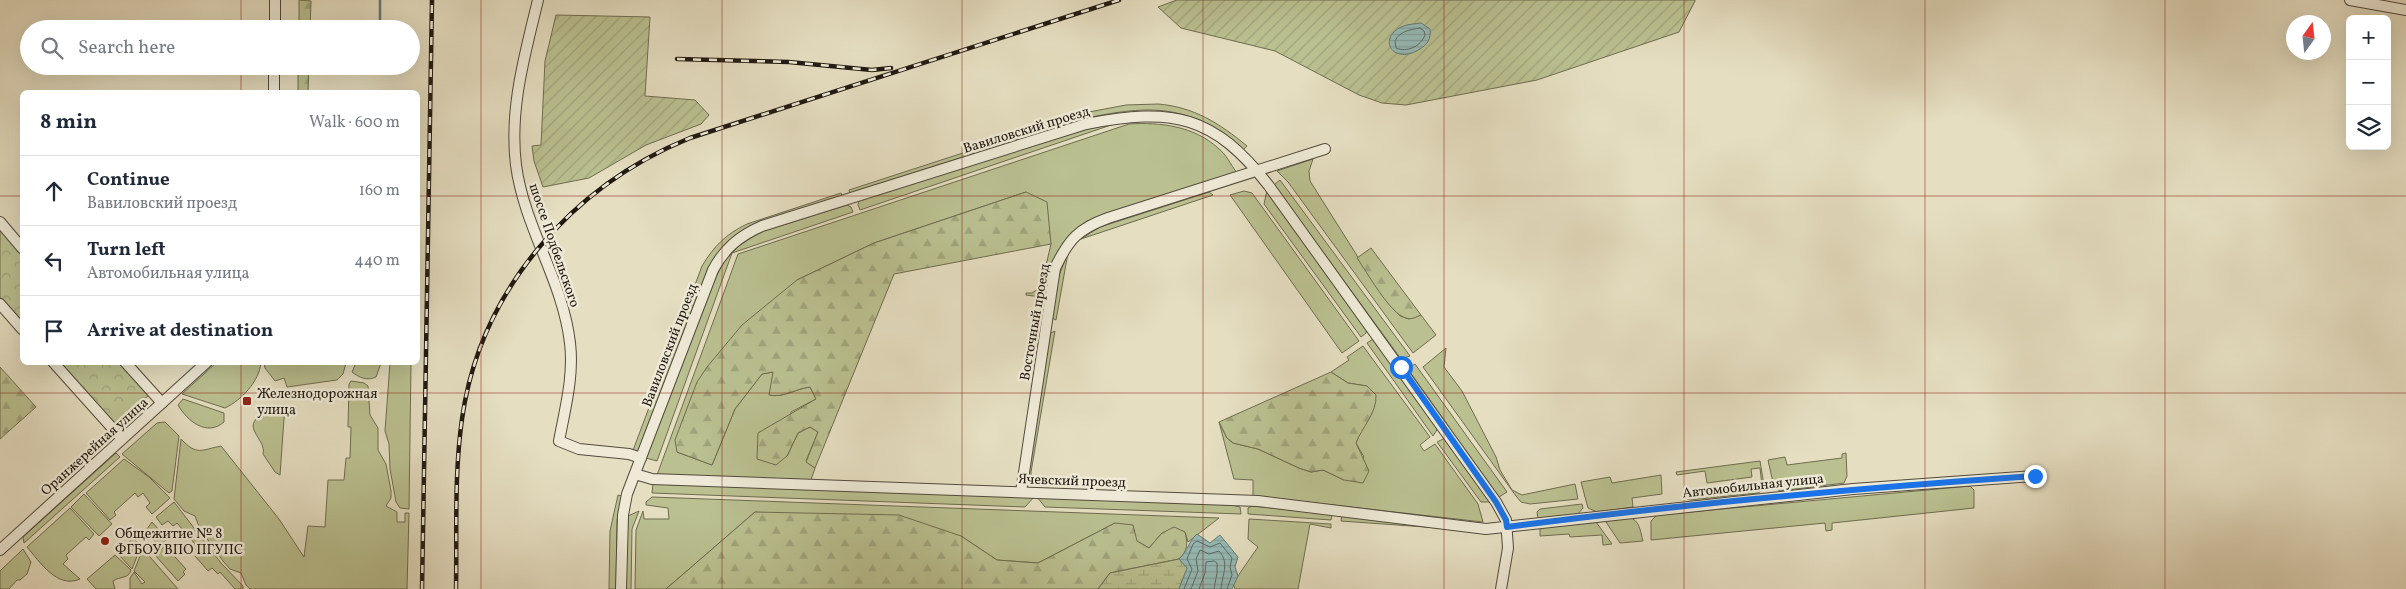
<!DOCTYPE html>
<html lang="en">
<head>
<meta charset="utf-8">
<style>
  :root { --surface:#fff; --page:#f2f2f3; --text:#1f2937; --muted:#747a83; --line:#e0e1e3 }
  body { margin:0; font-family:Vollkorn,serif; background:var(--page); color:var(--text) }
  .controls { position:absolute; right:15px; top:15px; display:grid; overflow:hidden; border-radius:8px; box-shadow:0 5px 20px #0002 }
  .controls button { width:45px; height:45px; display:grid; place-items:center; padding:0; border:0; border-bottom:1px solid var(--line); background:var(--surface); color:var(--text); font:25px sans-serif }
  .compass { position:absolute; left:2286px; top:15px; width:45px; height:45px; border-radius:50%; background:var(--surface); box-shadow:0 5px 20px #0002; rotate:15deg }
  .stop { position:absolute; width:15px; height:15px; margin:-11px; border:4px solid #1a73e8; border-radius:50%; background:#fff }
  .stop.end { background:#1a73e8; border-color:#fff; box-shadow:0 1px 5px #0008 }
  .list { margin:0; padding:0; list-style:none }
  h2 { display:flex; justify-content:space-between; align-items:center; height:65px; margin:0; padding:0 20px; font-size:21px }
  h2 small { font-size:16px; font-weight:400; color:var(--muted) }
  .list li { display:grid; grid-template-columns:32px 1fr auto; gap:15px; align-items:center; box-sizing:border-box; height:70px; padding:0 20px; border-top:1px solid var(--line) }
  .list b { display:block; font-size:19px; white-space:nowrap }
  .list p { margin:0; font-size:16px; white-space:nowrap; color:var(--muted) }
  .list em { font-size:16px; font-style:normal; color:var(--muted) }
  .icon { flex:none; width:28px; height:28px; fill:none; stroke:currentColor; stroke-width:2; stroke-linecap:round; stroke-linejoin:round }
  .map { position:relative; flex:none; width:2406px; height:589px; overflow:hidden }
  .search { position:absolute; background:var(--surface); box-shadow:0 5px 20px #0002; left:20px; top:20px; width:400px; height:55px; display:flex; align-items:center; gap:12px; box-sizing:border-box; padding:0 18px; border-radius:28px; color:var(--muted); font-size:19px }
  .panel { position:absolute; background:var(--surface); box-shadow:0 5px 20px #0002; left:20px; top:90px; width:400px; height:275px; border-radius:8px }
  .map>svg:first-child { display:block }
</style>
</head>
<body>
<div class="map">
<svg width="2406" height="589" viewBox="0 0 2406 589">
  <defs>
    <pattern id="forest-firs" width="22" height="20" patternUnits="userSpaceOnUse" patternTransform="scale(1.25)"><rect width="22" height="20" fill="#bac090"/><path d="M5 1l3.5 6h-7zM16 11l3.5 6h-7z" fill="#a0a47b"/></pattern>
    <pattern id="wetland-marsh" width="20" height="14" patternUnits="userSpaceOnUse" patternTransform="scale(1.25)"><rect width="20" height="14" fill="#bac090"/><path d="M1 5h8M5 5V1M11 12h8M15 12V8" fill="none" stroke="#a0a47b"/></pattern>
    <pattern id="park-crowns" width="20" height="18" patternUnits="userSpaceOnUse" patternTransform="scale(1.25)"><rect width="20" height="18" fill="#bac090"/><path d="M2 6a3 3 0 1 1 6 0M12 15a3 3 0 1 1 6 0" fill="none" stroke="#a0a47b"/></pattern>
    <pattern id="garden-furrows" width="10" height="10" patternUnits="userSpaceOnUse" patternTransform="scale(1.25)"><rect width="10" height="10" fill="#bac090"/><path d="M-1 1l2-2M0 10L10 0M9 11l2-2" fill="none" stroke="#a0a47b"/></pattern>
    <pattern id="water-rules" width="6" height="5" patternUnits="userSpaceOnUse" patternTransform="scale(1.25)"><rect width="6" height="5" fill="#96bbb7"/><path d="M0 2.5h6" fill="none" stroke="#81a09c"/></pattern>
  </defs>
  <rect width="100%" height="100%" fill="#e5dec1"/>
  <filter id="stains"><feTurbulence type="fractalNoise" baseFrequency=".004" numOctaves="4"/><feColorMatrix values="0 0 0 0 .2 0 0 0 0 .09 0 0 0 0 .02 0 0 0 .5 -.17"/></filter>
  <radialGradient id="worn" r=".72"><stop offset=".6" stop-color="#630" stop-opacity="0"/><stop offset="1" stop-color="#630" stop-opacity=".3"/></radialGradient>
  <g fill="#bac090" stroke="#6e6c50">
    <path d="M 1158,104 C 1194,107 1219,123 1247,146 L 1243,150 C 1192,106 1156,104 1092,117 L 850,194 L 849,190 L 1089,112 L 1126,105 Z"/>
    <path d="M 1120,122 L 860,210 L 858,205 L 859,200 L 1087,128 Z"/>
    <path d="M 1129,124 C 1160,122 1194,126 1218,148 C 1226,154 1231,165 1237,173 L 1087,221 C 1059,242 1051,259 1045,293 L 1041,297 L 1026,295 L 1026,293 L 1032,293 L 1041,287 L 1051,244 L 1026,192 L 874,243 L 797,280 L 677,452 L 712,465 L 735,409 L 762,374 L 774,372 L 770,395 C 783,398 795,389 810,387 L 816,399 L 791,412 L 787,456 L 798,433 L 810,427 L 818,432 L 806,461 L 815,468 L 811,480 L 657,475 L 738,254 Z"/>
    <path d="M 1313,159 L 1309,171 L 1310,181 L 1380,292 L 1400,316 L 1409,319 L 1421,315 L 1436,335 L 1413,353 L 1288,182 L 1277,171 Z"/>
    <path d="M 1280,180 L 1410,356 L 1401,359 L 1274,185 Z"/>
    <path d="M 1267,190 L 1367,329 L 1366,333 L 1361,337 L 1264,204 Z"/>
    <path d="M 1244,191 L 1252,193 L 1359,341 L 1342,353 L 1230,195 Z"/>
    <path d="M 1209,192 L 1213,195 L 1081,239 L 1100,227 Z"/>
    <path d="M 841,193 L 843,197 L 749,227 L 725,244 L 708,269 L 637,455 L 632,453 L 702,266 C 714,246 726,234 747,224 Z"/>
    <path d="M 847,205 L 851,207 L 853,212 L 732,253 L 657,461 L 646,458 L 710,289 L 724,261 L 740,245 L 760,232 Z"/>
    <path d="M 1068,253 L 1056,320 L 1052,318 L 1058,278 Z"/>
    <path d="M 1055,331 L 1031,472 L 1031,476 L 1028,476 L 1049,334 Z"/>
    <path d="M 1373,339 L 1438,428 L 1433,436 L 1367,343 Z"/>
    <path d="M 1363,346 L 1430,437 L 1420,445 L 1424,451 L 1435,444 L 1478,504 L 1483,522 L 1253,496 L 1253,480 L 1234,479 L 1219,422 L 1227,438 L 1233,443 L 1258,449 L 1299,468 L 1311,472 L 1323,470 L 1344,480 L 1364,457 L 1356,443 L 1360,431 L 1372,413 L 1367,386 L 1348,383 L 1331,372 L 1349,360 L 1347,357 Z"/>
    <path d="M 1446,348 L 1444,367 L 1462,391 L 1496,457 L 1500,470 L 1512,490 L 1522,495 L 1575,484 L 1578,499 L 1530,504 L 1521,502 L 1516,496 L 1423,367 Z"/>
    <path d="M 216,363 L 261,363 C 259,381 242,400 225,408 L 182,394 Z"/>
    <path d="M 264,363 L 264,362 L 346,363 L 343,374 L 337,380 L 287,387 L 284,378 L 275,381 L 265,368 Z"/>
    <path d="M 356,363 L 381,363 L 376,377 C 367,381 360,378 352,372 Z"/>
    <path d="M 390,363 L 411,363 L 409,509 L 400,508 L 396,502 L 390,469 L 389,444 L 385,431 Z"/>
    <path d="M 1415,364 L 1507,492 L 1499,497 L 1410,372 L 1410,367 Z"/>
    <path d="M 351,381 L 364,383 L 368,386 L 370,415 L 378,428 L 378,450 L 386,464 L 391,491 L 391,498 L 386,506 L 397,512 L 397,522 L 405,522 L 405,513 L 409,513 L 407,589 L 250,589 L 246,585 L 241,573 L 230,569 L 223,561 L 200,529 L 195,516 L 184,511 L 174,499 L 181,439 C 197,456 201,450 221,446 L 279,519 L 304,557 L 308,526 L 325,527 L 328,480 L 344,480 L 346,458 L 350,458 L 351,427 L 348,427 L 349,384 Z"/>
    <path d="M 183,399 L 224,413 L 224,422 C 207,437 187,421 178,405 Z"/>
    <path d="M 285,405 L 280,475 L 275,472 L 263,454 C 267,439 239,427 263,414 C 270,410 276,407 285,405 Z"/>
    <path d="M 165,422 L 179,436 L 172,491 L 169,493 L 122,454 L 157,423 Z"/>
    <path d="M 1443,439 L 1445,439 L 1490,502 L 1481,502 L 1437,442 Z"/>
    <path d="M 116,453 L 120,457 L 24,543 L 23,537 Z"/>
    <path d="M 1846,453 L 1847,476 L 1844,483 L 1780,491 L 1774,487 L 1768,460 L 1785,457 L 1787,465 L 1842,458 L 1842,454 Z"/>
    <path d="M 124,459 L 149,477 L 170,498 L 152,514 L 146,507 L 150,503 L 143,493 L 138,497 L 135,493 L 114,512 L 116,515 L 110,520 L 86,493 Z"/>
    <path d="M 1760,461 L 1764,485 L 1763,490 L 1758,493 L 1690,500 L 1683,497 L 1762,486 L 1760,468 L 1751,469 L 1752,477 L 1707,483 L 1705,471 L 1677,475 L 1676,472 Z"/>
    <path d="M 1661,475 L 1662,494 L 1632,498 L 1633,507 L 1597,512 L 1588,508 L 1581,482 L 1610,477 L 1612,483 Z"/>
    <path d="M 653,484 L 1034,497 L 1025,507 L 652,493 Z"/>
    <path d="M 1970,486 L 1974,490 L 1974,508 L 1832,523 L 1832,530 L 1826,531 L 1825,523 L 1651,540 L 1651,521 L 1657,515 Z"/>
    <path d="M 84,494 L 112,524 L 99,536 L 71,507 Z"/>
    <path d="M 618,495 L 622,496 L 617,520 L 616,589 L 609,589 L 610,531 Z"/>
    <path d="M 652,497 L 1219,518 L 1188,542 L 1185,532 L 1162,533 L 1149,548 L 1137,541 L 1115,523 L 1038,563 L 997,560 L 961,536 L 755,512 L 666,589 L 635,589 L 636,530 L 643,511 L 644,519 L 669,519 L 668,508 L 646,505 L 646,502 Z"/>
    <path d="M 1037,497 L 1232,505 L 1240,507 L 1241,514 L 1045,507 Z"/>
    <path d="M 174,502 L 221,563 L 243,586 L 243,589 L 235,589 L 220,572 L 218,574 L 212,568 L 208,571 L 195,556 L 198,553 L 193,546 L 195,544 L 177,523 L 173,526 L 168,521 L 162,525 L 156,517 Z"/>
    <path d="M 1582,504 L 1583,508 L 1577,515 L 1538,519 L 1537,512 L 1540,509 Z"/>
    <path d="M 1252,506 L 1332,514 L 1331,520 L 1248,514 L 1248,508 Z"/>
    <path d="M 70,508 L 94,534 L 89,540 L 86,537 L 66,555 L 68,559 L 63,564 L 80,579 C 57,589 40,562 27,547 Z"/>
    <path d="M 639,511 L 632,529 L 631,589 L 625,589 L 628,516 Z"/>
    <path d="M 1342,515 L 1439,528 L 1341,521 Z"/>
    <path d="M 1629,517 C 1640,521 1640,530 1643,541 L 1620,543 L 1606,522 L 1607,519 Z"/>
    <path d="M 1249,519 L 1331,524 L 1331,528 L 1310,524 L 1298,589 L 1235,589 L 1233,583 L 1258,547 L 1248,539 Z"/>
    <path d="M 152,522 L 167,539 L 153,552 L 151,546 L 155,542 L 147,529 Z"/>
    <path d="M 1596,522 L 1612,544 L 1603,545 L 1602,535 L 1570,537 L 1569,534 L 1540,536 L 1540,528 Z"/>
    <path d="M 133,538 L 141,546 L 132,569 L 117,553 Z"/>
    <path d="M 165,546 L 186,569 L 183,572 L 185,574 L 178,581 L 155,555 Z"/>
    <path d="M 23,549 L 31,562 L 27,574 L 20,580 L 17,580 L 9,589 L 0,589 L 0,571 Z"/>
    <path d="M 143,549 L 178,589 L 130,589 L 130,578 L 134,572 L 142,584 L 145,582 L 134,571 Z"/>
    <path d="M 115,555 L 131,570 C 129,579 120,576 113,581 L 115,589 L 96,589 L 87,579 Z"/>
  </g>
  <g fill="url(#forest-firs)" stroke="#6e6c50">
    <path d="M 299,0 L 311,1 L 310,29 L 299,29 Z"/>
    <path d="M 298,66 L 309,66 L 308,92 L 298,92 Z"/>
    <path d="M 1026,192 L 1047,202 L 1051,244 L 894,274 L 815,468 L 806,462 L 818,432 L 810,427 L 798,433 L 787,456 L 776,465 L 757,459 L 758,433 L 816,399 L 810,387 C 795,389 783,398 769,395 L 773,372 L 762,374 L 735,409 L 712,465 L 677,452 L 675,440 L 697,382 L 707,367 L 742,325 L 797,280 L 874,243 Z"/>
    <path d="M 1371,248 L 1421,315 C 1416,317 1411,320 1406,318 C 1390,314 1367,272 1357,258 Z"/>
    <path d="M 0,367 L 36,407 L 0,439 Z"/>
    <path d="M 1331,372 L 1348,383 L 1367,386 L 1376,395 C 1377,413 1362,427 1356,443 L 1369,471 L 1363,483 L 1344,480 L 1323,470 L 1311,472 L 1299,468 L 1258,449 L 1233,443 L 1227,438 L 1219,422 Z"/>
    <path d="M 755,512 L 899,515 L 961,536 L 997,560 L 1038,563 L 1115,523 L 1133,525 L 1137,541 L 1149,548 L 1162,533 L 1174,527 L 1185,532 C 1188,544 1188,550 1179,559 L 1110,573 L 1098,589 L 666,589 Z"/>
  </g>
  <path fill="url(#wetland-marsh)" stroke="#6e6c50" d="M 1179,559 L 1188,568 L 1179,589 L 1098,589 L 1110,573 Z"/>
  <g fill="url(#park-crowns)" stroke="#6e6c50">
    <path d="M 0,228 L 22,254 L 22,322 L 0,297 Z"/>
    <path d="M 59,363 L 120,363 L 149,395 L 115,425 Z"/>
  </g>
  <g fill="url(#garden-furrows)" stroke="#6e6c50">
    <path d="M 1177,0 L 1695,0 L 1695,1 L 1679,32 L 1537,80 L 1406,105 L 1382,103 L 1359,95 L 1275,51 L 1181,28 L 1158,7 Z"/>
    <path d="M 556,15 L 650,17 L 645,96 L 695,100 L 709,115 L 701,124 L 646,145 L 589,178 L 543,187 L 534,161 L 532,146 L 541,145 L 545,61 Z"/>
  </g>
  <g fill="url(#water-rules)" stroke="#677a75">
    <path d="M 1421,23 L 1430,29 C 1431,39 1428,44 1420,49 C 1393,66 1377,39 1401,27 C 1407,24 1415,24 1421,23 Z"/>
    <path d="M 1197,534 L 1210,543 L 1220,535 L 1238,557 L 1235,567 L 1238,576 L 1232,589 L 1179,589 L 1187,568 L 1179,559 C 1188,551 1188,542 1197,534 Z"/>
  </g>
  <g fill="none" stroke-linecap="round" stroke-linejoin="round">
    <g stroke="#5c6a64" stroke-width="1">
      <path d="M 1420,28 L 1424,31 L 1425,35 C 1421,46 1407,53 1396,48 L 1395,41 C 1400,31 1409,30 1420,28 Z"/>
      <path d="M 1184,589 L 1192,569 L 1187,559 L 1193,544 L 1197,541 L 1210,547 L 1220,543 L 1232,558 L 1230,567 L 1232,575 L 1227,589"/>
      <path d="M 1191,589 L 1198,571 L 1196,559 L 1200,550 L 1209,554 L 1219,551 C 1230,563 1222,575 1221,589"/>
      <path d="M 1199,589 L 1205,573 L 1206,562 L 1214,561 L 1217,563 L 1217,573 L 1214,589"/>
    </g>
    <path stroke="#677a75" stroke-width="2.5" d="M 380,0 L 380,29"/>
    <defs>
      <g id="minor">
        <path d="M 538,0 C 525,54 509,109 516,165 C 524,227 563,281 570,343 C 574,376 565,409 559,441 L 579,449 L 629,454 L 641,458"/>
        <path d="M 2350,0 L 2406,10"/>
        <path d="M 275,29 L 275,0"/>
        <path d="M 274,92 L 274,66"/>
        <path d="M 0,222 L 22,248"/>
        <path d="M 0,304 L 22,329"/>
        <path d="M 53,362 L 122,439"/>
        <path d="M 125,362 L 162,403"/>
        <path d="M 635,474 L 652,479 L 1258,501 L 1486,529 L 1853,489 L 2035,476"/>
        <path d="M 1021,492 L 1055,268 C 1069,239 1078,229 1108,218 L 1325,149"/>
        <path d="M 0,550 L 207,362"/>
        <path d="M 621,589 L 623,515 L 627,494 L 713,270 C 724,249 739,236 762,226 L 1086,124 C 1173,107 1214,115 1269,186 L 1496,502 L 1506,520 L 1508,548 L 1501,589"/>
      </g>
    </defs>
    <use href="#minor" stroke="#524a3d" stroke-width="12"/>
    <use href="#minor" stroke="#eeead7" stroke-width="10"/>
    <defs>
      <g id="rail">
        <path d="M 677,59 L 789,62 L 872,70 L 891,68"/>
        <path d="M 422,589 L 432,0"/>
        <path d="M 456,589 C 457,533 454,475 462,419 C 480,290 572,186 690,138 L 1119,0"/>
      </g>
    </defs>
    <use href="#rail" stroke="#211911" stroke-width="4.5"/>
    <use href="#rail" stroke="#eeead7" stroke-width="2.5" stroke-dasharray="8" stroke-linecap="butt"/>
  </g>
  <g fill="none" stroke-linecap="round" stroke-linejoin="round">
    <path stroke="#1a73e8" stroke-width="6" d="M 1401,367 L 1496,502 L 1506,520 L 1507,527 C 1683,504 1859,488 2035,476"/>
  </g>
  <path fill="none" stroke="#8f2418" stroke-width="1" stroke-opacity="0.55" d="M 241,0 L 241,29M 481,0 L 481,589M 722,0 L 722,589M 962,0 L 962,589M 1203,0 L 1203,589M 1444,0 L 1444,589M 1684,0 L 1684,589M 1925,0 L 1925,589M 2165,0 L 2165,589M 241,66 L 241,92M 0,196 L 22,196M 418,196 L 2406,196M 241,362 L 241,589M 0,393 L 2406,393"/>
  <g fill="#8f2418" stroke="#eeead7" stroke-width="2">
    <rect x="242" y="396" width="10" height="10" rx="2.5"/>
    <circle cx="105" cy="541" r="5"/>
  </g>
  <g text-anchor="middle" stroke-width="5" stroke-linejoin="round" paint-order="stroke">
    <g font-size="14" fill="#211911" stroke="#eeead7">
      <text transform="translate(1026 129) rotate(-17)" y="5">Вавиловский проезд</text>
      <text transform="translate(555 245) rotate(71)" y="5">шоссе Подбельского</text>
      <text transform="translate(1034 322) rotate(-80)" y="5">Восточный проезд</text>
      <text transform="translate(669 345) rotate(-69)" y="5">Вавиловский проезд</text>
      <text transform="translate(94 446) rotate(-42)" y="5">Оранжерейная улица</text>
      <text transform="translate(1072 480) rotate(2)" y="5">Ячевский проезд</text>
      <text transform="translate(1753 485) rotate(-6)" y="5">Автомобильная улица</text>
    </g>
    <g font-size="14" fill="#211911" stroke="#eeead7" text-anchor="start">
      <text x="257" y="398">Железнодорожная<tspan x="257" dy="16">улица</tspan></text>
      <text x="115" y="538">Общежитие № 8<tspan x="115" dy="16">ФГБОУ ВПО ПГУПС</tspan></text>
    </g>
  </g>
  <rect width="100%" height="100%" filter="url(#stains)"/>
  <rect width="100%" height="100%" fill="url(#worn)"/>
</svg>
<div class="controls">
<button>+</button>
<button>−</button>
<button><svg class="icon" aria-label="layers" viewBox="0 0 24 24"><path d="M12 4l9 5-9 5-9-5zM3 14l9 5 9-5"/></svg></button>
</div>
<svg class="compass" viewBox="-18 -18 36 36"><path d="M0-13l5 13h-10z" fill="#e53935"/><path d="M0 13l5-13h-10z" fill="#747a83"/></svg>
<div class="stop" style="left:1401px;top:367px"></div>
<div class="stop end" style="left:2035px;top:476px"></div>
<div class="search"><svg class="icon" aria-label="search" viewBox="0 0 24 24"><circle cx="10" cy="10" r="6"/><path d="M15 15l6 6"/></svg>Search here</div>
<section class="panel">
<h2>8 min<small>Walk · 600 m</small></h2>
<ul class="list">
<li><svg class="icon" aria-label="ahead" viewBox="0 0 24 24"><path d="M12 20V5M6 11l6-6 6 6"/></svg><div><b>Continue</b><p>Вавиловский проезд</p></div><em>160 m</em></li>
<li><svg class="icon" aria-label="left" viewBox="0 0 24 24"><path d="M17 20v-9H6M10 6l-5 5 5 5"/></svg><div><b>Turn left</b><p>Автомобильная улица</p></div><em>440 m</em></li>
<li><svg class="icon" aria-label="arrive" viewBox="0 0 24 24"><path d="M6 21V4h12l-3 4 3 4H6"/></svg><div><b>Arrive at destination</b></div></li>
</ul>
</section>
</div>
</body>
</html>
